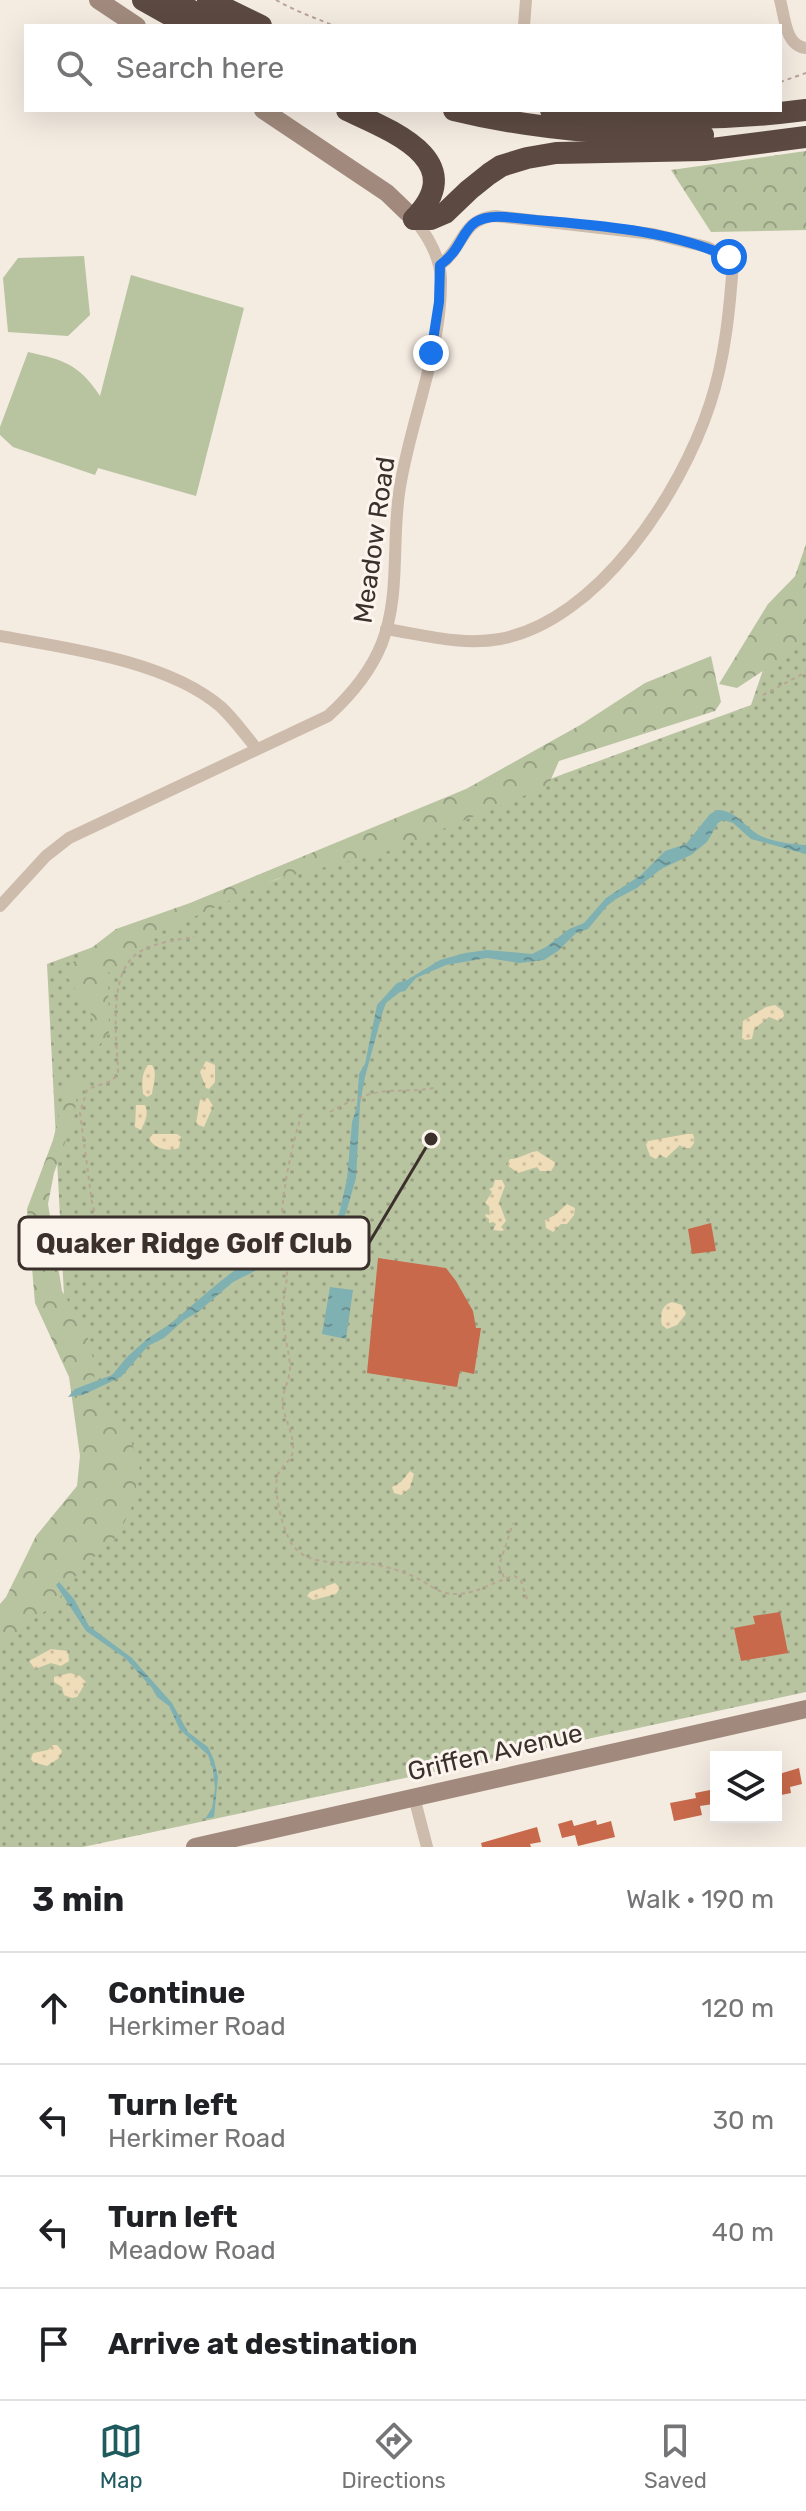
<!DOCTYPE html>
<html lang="en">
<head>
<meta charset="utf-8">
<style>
  :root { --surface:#fff; --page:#f2f2f2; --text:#202124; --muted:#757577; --line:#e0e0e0; --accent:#1f5a5e }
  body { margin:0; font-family:Rubik,sans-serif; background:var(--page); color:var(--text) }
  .controls { position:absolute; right:24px; bottom:24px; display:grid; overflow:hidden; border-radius:0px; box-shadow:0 8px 32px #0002 }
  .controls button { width:72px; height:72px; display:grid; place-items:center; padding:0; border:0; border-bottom:2px solid var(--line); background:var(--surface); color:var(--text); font:40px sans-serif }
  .stop { position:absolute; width:24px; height:24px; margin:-18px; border:6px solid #1a73e8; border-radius:50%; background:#fff }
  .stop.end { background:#1a73e8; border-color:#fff; box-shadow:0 2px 8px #0008 }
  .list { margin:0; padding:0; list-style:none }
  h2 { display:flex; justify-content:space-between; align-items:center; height:104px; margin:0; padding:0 32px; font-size:34px }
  h2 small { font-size:26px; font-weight:400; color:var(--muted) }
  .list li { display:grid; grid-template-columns:52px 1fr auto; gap:24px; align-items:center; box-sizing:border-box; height:112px; padding:0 32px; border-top:2px solid var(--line) }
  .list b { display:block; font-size:30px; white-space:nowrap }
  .list p { margin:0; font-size:26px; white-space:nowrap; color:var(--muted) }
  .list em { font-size:26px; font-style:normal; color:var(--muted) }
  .icon { flex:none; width:44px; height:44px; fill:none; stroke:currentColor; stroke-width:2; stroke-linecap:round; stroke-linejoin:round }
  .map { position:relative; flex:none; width:806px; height:1847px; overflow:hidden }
  .search { position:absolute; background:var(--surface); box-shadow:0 8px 32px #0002; left:24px; right:24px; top:24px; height:88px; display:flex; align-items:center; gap:20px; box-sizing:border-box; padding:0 28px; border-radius:0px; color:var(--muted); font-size:30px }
  .sheet { height:552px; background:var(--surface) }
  nav { display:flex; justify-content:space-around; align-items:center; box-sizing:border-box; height:112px; border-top:2px solid var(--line); background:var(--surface); font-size:22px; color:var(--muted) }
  nav a { display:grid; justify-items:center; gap:4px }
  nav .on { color:var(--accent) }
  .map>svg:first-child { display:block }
</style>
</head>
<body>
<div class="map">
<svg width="806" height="1847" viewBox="0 0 806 1847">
  <defs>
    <pattern id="grass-dots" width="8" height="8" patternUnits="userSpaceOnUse" patternTransform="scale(2)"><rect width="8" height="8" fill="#b8c4a0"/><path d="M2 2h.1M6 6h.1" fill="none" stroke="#97a083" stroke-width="1.8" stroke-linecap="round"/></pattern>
    <pattern id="forest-crowns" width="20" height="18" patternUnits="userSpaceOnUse" patternTransform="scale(2)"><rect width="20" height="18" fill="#b8c4a0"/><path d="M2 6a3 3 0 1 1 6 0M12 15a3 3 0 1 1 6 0" fill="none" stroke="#97a083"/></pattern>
    <pattern id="sand-dots" width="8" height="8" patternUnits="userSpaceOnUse" patternTransform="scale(2)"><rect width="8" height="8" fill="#efdcb8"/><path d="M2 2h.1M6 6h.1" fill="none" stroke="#cebd9e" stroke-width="1.8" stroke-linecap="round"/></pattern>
    <pattern id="water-ripples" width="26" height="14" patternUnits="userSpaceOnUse" patternTransform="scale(2)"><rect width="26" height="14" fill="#7fb0b2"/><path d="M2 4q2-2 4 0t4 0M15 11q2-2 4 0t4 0" fill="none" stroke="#699091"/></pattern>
  </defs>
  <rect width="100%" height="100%" fill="#f4ebe1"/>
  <path fill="url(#grass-dots)" d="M 806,544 L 806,1692 L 83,1847 L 0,1847 L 0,1616 L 92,1479 L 65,1315 L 47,964 L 751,705 Z"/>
  <g fill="url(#forest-crowns)">
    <path d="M 806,151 L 806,230 L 711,232 L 671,170 Z"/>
    <path d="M 806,565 L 806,636 L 792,652 L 737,688 L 719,684 L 768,604 Z"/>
    <path d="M 711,656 L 721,702 L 715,711 L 559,761 L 548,786 L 389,851 L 277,879 L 156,934 L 108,973 L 109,1033 L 96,1049 L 92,1016 L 63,970 L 116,929 L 190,903 L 466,789 L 582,724 L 645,683 Z"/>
    <path d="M 68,1079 L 79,1081 L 74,1118 L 54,1173 L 48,1204 L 62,1291 L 86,1331 L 94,1363 L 95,1401 L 115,1417 L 129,1436 L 140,1465 L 133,1504 L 119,1534 L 81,1569 L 55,1604 L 27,1624 L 0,1648 L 0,1604 L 6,1597 L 36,1536 L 77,1486 L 80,1456 L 69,1377 L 35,1303 L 27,1209 L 53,1140 Z"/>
  </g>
  <g fill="url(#sand-dots)">
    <path d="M 775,1005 L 783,1011 L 784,1016 L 779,1021 L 769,1017 L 754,1029 L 752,1039 L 745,1040 L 742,1038 L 743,1021 L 766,1007 Z"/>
    <path d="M 206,1061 L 215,1065 L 215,1082 L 209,1089 L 206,1088 L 200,1072 Z"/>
    <path d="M 148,1065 L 152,1065 C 158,1073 153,1084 152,1094 L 147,1097 L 143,1094 C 142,1083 141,1074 148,1065 Z"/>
    <path d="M 208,1098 L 213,1106 L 204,1127 L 196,1124 L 200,1100 Z"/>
    <path d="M 136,1105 L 145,1105 C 149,1115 145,1121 141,1130 L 135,1127 Z"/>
    <path d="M 153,1134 L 177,1134 L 181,1137 L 179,1148 C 169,1152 155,1149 149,1139 Z"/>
    <path d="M 687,1134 L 693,1134 C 695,1140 695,1144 690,1148 L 683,1148 L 680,1145 L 666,1158 L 660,1155 L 656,1159 L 650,1156 L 646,1145 L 648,1141 Z"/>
    <path d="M 537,1151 L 556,1163 L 551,1171 L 540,1171 L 537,1167 L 518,1173 L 507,1165 L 510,1159 C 520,1159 528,1152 537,1151 Z"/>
    <path d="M 495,1180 L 502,1180 L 505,1186 L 499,1202 L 506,1221 L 501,1227 L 504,1230 L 502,1231 L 493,1230 L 496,1224 L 493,1222 L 489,1223 L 489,1219 L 486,1217 L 485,1214 L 490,1215 L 489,1206 L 485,1203 L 492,1192 L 489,1189 L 493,1187 Z"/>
    <path d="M 567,1204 L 575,1208 L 574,1215 L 567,1224 L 561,1224 L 553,1232 L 546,1228 L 545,1220 L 555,1215 Z"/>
    <path d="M 672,1302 L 682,1305 L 686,1314 L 677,1325 L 667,1329 L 662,1325 C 660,1315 661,1305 672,1302 Z"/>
    <path d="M 410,1471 L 414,1474 L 410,1488 L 401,1495 L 394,1493 L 392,1487 L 401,1482 Z"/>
    <path d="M 335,1583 L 340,1588 L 336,1594 L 313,1600 L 307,1596 L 310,1592 Z"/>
    <path d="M 51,1649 L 68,1651 L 69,1661 L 61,1666 L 51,1663 L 35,1669 L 29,1661 Z"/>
    <path d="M 70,1673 L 80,1676 L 86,1682 L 77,1697 L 72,1698 L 64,1695 L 62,1687 L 54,1682 L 54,1677 Z"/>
    <path d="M 53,1745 L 57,1745 L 62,1751 L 59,1758 L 47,1766 L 33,1762 L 31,1759 L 33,1753 L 48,1750 Z"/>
  </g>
  <g fill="#b8c4a0">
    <path d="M 84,256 L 90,315 L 68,336 L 8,332 L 3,278 L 18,258 Z"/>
    <path d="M 131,275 L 244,308 L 196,496 L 98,468 L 95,475 L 13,447 L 0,435 L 0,427 L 28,352 C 64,360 79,364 100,396 Z"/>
  </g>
  <g fill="url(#water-ripples)">
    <path d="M 717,810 C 737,810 745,828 761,836 C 774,842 792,844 806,845 L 806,854 L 751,839 L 733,823 L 723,820 L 718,823 L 707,842 L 691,855 L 661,869 L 637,888 L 616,899 L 607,906 L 588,929 L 576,933 L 558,951 L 544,960 L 520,963 L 487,958 L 446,965 L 416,978 L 405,991 L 400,992 L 386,1003 L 383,1011 L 365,1077 L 360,1104 L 356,1178 L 346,1213 L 339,1224 L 323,1238 L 295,1249 L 286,1247 L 276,1250 L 255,1271 L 233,1282 L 198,1312 L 184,1320 L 164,1338 L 148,1346 L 121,1377 L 83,1395 L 68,1397 L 75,1389 L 112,1375 L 127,1357 L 147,1339 L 170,1324 L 217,1284 L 244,1263 L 251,1260 L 270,1242 L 301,1236 L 316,1230 L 328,1225 L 339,1214 L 347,1179 L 352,1122 L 357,1106 L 359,1074 L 365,1064 L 377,1005 L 397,983 L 407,980 L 440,960 L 465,953 L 487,950 L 532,954 L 546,947 L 569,929 L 584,923 L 606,898 L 641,875 L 665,851 L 686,844 L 710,814 Z"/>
    <path d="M 330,1287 L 353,1290 L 346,1339 L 322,1334 Z"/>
    <path d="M 59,1582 L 74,1599 L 89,1626 L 132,1658 L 172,1703 L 188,1732 L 208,1747 L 214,1760 L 218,1777 L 214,1817 L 205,1819 L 212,1808 L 215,1789 L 213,1770 L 208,1755 L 180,1730 L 169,1706 L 157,1697 L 152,1688 L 125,1658 L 86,1631 L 56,1585 Z"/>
  </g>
  <g fill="#c8694b">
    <path d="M 711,1223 L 716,1251 L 692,1254 L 688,1229 Z"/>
    <path d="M 378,1258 L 446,1268 L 456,1281 L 473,1311 L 476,1328 L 481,1328 L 474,1374 L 460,1371 L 457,1387 L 367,1373 Z"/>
    <path d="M 780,1612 L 788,1653 L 741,1661 L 734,1628 L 755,1624 L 753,1616 Z"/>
    <path d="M 799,1768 L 802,1784 L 790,1787 L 791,1793 L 776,1796 L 776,1775 Z"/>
    <path d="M 710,1790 L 713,1804 L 700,1806 L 702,1815 L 674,1821 L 670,1803 L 696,1798 L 695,1793 Z"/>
    <path d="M 572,1820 L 574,1826 L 596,1820 L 597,1825 L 611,1821 L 615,1837 L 578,1846 L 575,1835 L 562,1838 L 558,1824 Z"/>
    <path d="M 537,1827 L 541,1842 L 530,1844 L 531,1847 L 482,1847 L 481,1843 Z"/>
  </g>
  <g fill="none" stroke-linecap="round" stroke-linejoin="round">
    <g stroke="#b9a596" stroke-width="2" stroke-dasharray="4 4" stroke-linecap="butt">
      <path d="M 276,0 C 295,11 315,18 335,26"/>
      <path d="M 780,82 L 806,73"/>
      <path d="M 763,695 L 806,672"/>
      <path d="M 330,1112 C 349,1101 368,1092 390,1091 C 406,1090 419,1091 434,1088"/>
      <path d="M 302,1114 C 292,1142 279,1205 282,1234 C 283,1248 287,1262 287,1276 C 286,1290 281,1305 283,1319 C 284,1335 289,1351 290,1367 C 290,1382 280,1394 283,1408 C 286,1422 294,1435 293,1449 C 293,1460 282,1465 278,1474 C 272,1490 283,1531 292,1544 C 310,1570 346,1559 372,1564 C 389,1567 409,1573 424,1582 C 436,1589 441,1594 457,1594 C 478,1594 495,1580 515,1576 L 521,1581 L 528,1602"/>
      <path d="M 98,1227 L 92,1202 L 80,1113 L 87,1090 C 98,1083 113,1085 118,1072 C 117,1040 108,979 134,956 C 149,943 176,940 194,937"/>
      <path d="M 504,1577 L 499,1566 L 513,1523"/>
    </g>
    <g stroke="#cdbbac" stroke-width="12">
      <path d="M 780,0 C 785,17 785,46 806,48"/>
      <path d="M 524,26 L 526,0"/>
      <path d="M 386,629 C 424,635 462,646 500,639 C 598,621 681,493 710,404 C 725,359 730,308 733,261 L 707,247 L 653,234 L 495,216 C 461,219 464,248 440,265"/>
      <path d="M 0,636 C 67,648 168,661 221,707 C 234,719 245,735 257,749"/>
      <path d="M 0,906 L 46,856 L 69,838 L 328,716 C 349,697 371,671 382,643 C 401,594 391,539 400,487 C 411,418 442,350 441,279 C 440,257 428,236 414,219"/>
      <path d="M 414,1797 L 427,1847"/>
    </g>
    <g stroke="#a18a7d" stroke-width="18">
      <path d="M 98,0 L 137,26"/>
      <path d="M 263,110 L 387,193 L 414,219"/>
      <path d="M 195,1847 L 806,1709"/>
    </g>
    <g stroke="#5c4a42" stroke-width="22">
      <path d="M 143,0 L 184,23"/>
      <path d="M 170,0 L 222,26"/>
      <path d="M 208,0 L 261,26"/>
      <path d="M 347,110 C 392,131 471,161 414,219"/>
      <path d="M 454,110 C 535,130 620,136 703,135"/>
      <path d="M 551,110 C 636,121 721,121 806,110"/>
      <path d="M 414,219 L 431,219 L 445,213 L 469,190 L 489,174 L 501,166 L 527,158 L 556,153 L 704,150 L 806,137"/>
    </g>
  </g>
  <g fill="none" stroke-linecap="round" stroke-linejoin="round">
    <path stroke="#1a73e8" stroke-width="10" d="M 431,353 L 439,302 L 440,265 C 470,244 458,213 506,217 C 579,225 661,226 729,257"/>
  </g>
  <g text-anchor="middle" stroke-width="6" stroke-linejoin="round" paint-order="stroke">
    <g font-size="26" fill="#3b302b" stroke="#fbf5ee">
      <text transform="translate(374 540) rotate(-82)" y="9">Meadow Road</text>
      <text transform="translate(495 1752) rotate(-13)" y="9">Griffen Avenue</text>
    </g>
  </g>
  <path fill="none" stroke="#3b302b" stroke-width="3" d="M431 1139L369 1243"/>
  <circle fill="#3b302b" stroke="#fbf5ee" stroke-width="3" cx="431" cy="1139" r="8"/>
  <rect fill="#fbf5ee" stroke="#3b302b" stroke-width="3" x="19" y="1217" width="350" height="52" rx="8"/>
  <g font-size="28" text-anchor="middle" font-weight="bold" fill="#3b302b">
    <text x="194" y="1253">Quaker Ridge Golf Club</text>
  </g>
</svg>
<div class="controls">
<button><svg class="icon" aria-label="layers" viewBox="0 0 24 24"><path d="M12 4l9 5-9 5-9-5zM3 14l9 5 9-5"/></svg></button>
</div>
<div class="stop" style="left:729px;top:257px"></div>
<div class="stop end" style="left:431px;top:353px"></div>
<div class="search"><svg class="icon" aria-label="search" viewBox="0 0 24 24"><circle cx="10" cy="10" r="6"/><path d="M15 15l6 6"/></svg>Search here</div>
</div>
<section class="sheet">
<h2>3 min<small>Walk · 190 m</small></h2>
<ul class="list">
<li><svg class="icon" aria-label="ahead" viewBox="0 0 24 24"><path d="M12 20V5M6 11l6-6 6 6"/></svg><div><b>Continue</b><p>Herkimer Road</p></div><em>120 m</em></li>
<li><svg class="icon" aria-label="left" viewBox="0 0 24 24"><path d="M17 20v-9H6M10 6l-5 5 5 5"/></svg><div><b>Turn left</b><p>Herkimer Road</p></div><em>30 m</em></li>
<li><svg class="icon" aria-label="left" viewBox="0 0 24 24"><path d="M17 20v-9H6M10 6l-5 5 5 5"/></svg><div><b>Turn left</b><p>Meadow Road</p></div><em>40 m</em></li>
<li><svg class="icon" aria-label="arrive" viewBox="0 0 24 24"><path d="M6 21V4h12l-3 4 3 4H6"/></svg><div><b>Arrive at destination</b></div></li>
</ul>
</section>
<nav>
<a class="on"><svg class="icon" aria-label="map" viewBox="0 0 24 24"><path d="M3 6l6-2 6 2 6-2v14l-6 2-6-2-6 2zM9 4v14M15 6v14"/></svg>Map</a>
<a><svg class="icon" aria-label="directions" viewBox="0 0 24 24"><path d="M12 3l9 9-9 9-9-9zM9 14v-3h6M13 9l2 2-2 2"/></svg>Directions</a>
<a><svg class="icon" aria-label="saved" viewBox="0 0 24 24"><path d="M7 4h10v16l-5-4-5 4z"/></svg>Saved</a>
</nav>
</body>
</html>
